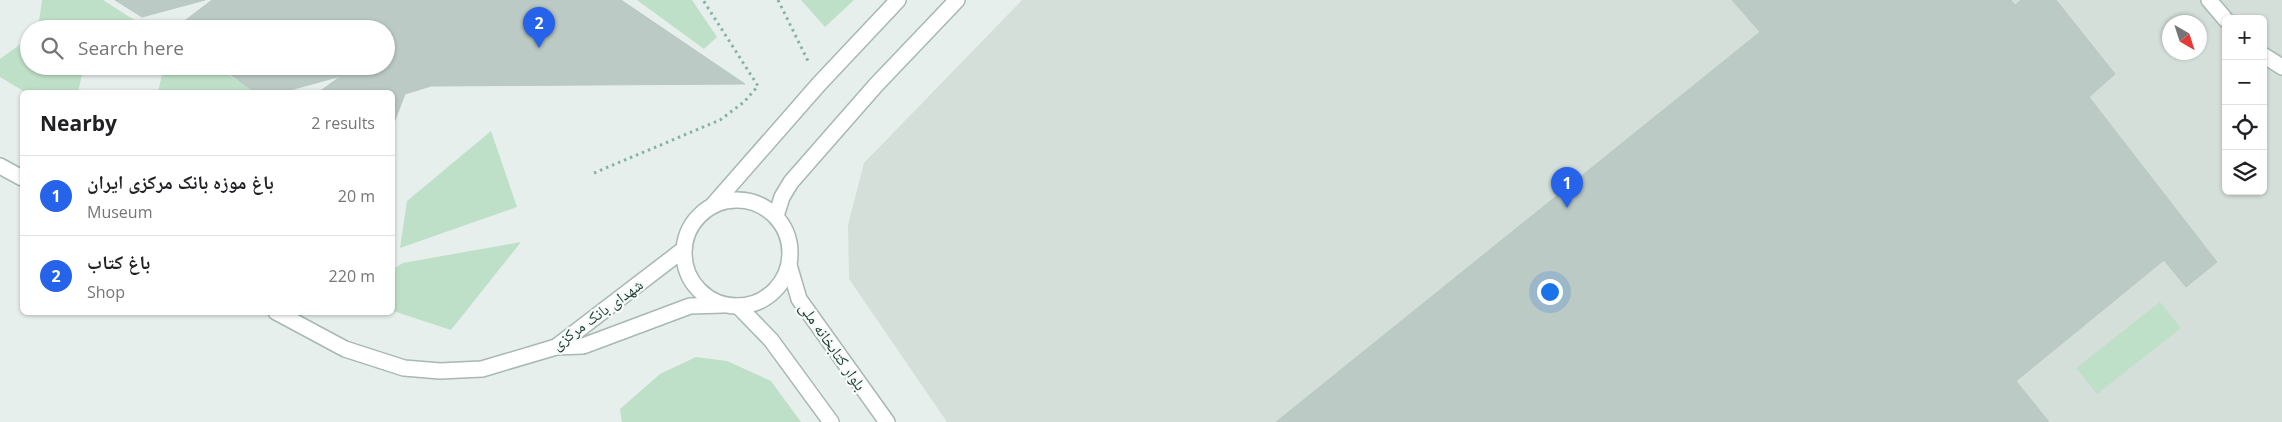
<!DOCTYPE html>
<html lang="en">
<head>
<meta charset="utf-8">
<style>
  :root { --surface:#fff; --page:#f2f2f2; --text:#202124; --muted:#757577; --line:#e0e0e0; --accent:#2563eb }
  body { margin:0; font-family:"Open Sans","Noto Naskh Arabic",sans-serif; background:var(--page); color:var(--text) }
  .controls { position:absolute; right:15px; top:15px; display:grid; overflow:hidden; border-radius:8px; box-shadow:0 1px 4px #0004 }
  .controls button { width:45px; height:45px; display:grid; place-items:center; padding:0; border:0; border-bottom:1px solid var(--line); background:var(--surface); color:var(--text); font:25px sans-serif }
  .compass { position:absolute; left:2162px; top:15px; width:45px; height:45px; border-radius:50%; background:var(--surface); box-shadow:0 1px 4px #0004; rotate:141deg }
  .you { position:absolute; left:1549px; top:291px; width:18px; height:18px; margin:-12px; border:4px solid #fff; border-radius:50%; background:#1a73e8; box-shadow:0 0 0 8px #1a73e833 }
  .badge { display:grid; place-items:center; width:32px; height:32px; border-radius:50%; background:var(--accent); color:#fff; font-size:16px; font-weight:700 }
  .pin { position:absolute; translate:-50% -41px; filter:drop-shadow(0 1px 2px #0008) }
  .pin::after { content:''; position:absolute; top:26px; width:18px; height:15px; background:inherit; clip-path:polygon(0 0,100% 0,50% 100%) }
  .list { margin:0; padding:0; list-style:none }
  h2 { display:flex; justify-content:space-between; align-items:center; height:65px; margin:0; padding:0 20px; font-size:21px }
  h2 small { font-size:16px; font-weight:400; color:var(--muted) }
  .list li { display:grid; grid-template-columns:32px 1fr auto; gap:15px; align-items:center; box-sizing:border-box; height:80px; padding:0 20px; border-top:1px solid var(--line) }
  .list b { display:block; font-size:19px; white-space:nowrap }
  .list p { margin:0; font-size:16px; white-space:nowrap; color:var(--muted) }
  .list em { font-size:16px; font-style:normal; color:var(--muted) }
  .icon { flex:none; width:28px; height:28px; fill:none; stroke:currentColor; stroke-width:2; stroke-linecap:round; stroke-linejoin:round }
  .map { position:relative; flex:none; width:2282px; height:422px; overflow:hidden }
  .search { position:absolute; background:var(--surface); box-shadow:0 1px 4px #0004; left:20px; top:20px; width:375px; height:55px; display:flex; align-items:center; gap:12px; box-sizing:border-box; padding:0 18px; border-radius:28px; color:var(--muted); font-size:19px }
  .panel { position:absolute; background:var(--surface); box-shadow:0 1px 4px #0004; left:20px; top:90px; width:375px; height:225px; border-radius:8px }
  .map>svg:first-child { display:block }
</style>
</head>
<body>
<div class="map">
<svg width="2282" height="422" viewBox="0 0 2282 422">
  <rect width="100%" height="100%" fill="#e6efeb"/>
  <path fill="#d4dfda" fill-rule="evenodd" d="M 1022,0 L 2282,0 L 2282,422 L 947,422 L 849,279 L 848,225 L 864,163 ZM 2226,19 L 2263,19 L 2263,191 L 2226,191 ZM 2170,22 L 2200,22 L 2200,52 L 2170,52 Z"/>
  <g fill="#bfe0c8">
    <path d="M 42,0 L 103,0 L 139,23 L 130,29 L 38,29 Z"/>
    <path d="M 637,0 L 692,0 L 717,37 L 704,49 Z"/>
    <path d="M 801,0 L 854,0 L 825,27 Z"/>
    <path d="M 29,38 L 29,66 L 84,66 L 78,92 L 25,92 L 0,77 L 0,59 Z"/>
    <path d="M 164,66 L 213,66 L 257,92 L 158,92 Z"/>
    <path d="M 491,131 L 517,207 L 400,248 L 407,201 Z"/>
    <path d="M 521,242 L 451,330 L 393,311 L 393,269 L 403,263 Z"/>
    <path d="M 2160,302 L 2181,328 L 2097,394 L 2076,368 Z"/>
    <path d="M 696,357 L 727,361 L 771,381 L 801,422 L 622,422 L 620,409 L 660,374 Z"/>
  </g>
  <g fill="#bbcac4" stroke="#b8c9c2">
    <path d="M 115,0 L 205,0 L 142,17 Z"/>
    <path d="M 212,0 L 621,0 L 745,84 L 431,86 L 405,94 L 392,128 L 392,92 L 319,92 L 341,76 L 283,92 L 255,92 L 218,66 L 386,66 L 386,29 L 174,29 Z"/>
    <path d="M 1732,0 L 2011,0 L 2015,5 L 2021,0 L 2056,0 L 2115,74 L 2089,97 L 2217,262 L 2186,287 L 2164,260 L 2016,381 L 2049,422 L 1276,422 L 1760,32 Z"/>
  </g>
  <g fill="none" stroke-linecap="round" stroke-linejoin="round">
    <defs>
      <g id="lane">
        <path d="M 2209,0 L 2226,20"/>
        <path d="M 2263,55 L 2282,67"/>
        <path d="M 0,166 L 22,178"/>
        <circle cx="737" cy="253" r="53"/>
        <path d="M 713,205 L 819,84 L 898,0"/>
        <path d="M 776,216 L 782,197 L 791,182 L 876,85 L 957,0"/>
        <path d="M 789,265 L 799,299 L 887,422"/>
        <path d="M 738,306 L 771,340 L 831,422"/>
        <path d="M 276,312 L 345,349 L 404,368 L 440,371 L 482,369 L 556,347 L 684,249"/>
        <path d="M 556,347 L 583,346 L 690,306 L 723,305"/>
      </g>
    </defs>
    <use href="#lane" stroke="#a8b8b2" stroke-width="18"/>
    <g stroke="#86b3a5" stroke-width="3" stroke-dasharray="2.5 4" stroke-linecap="butt">
      <path d="M 778,0 L 808,61"/>
      <path d="M 594,173 L 720,120 L 744,102 L 758,86 L 703,0"/>
    </g>
    <use href="#lane" stroke="#fff" stroke-width="15"/>
  </g>
  <g text-anchor="middle" stroke-width="4.5" stroke-linejoin="round" paint-order="stroke">
    <g font-size="16" fill="#24423a" stroke="#f7fbf9">
      <text transform="translate(597 314) rotate(-36)" y="6">شهدای بانک مرکزی</text>
      <text transform="translate(833 346) rotate(55)" y="6">بلوار کتابخانه ملی</text>
    </g>
  </g>
</svg>
<div class="controls">
<button>+</button>
<button>−</button>
<button><svg class="icon" aria-label="locate" viewBox="0 0 24 24"><circle cx="12" cy="12" r="6"/><path d="M12 2v4M12 18v4M2 12h4M18 12h4"/></svg></button>
<button><svg class="icon" aria-label="layers" viewBox="0 0 24 24"><path d="M12 4l9 5-9 5-9-5zM3 14l9 5 9-5"/></svg></button>
</div>
<svg class="compass" viewBox="-18 -18 36 36"><path d="M0-13l5 13h-10z" fill="#e53935"/><path d="M0 13l5-13h-10z" fill="#757577"/></svg>
<div class="you"></div>
<div class="pin badge" style="left:1567px;top:208px">1</div>
<div class="pin badge" style="left:539px;top:48px">2</div>
<div class="search"><svg class="icon" aria-label="search" viewBox="0 0 24 24"><circle cx="10" cy="10" r="6"/><path d="M15 15l6 6"/></svg>Search here</div>
<section class="panel">
<h2>Nearby<small>2 results</small></h2>
<ul class="list">
<li><span class="badge">1</span><div><b>باغ موزه بانک مرکزی ایران</b><p>Museum</p></div><em>20 m</em></li>
<li><span class="badge">2</span><div><b>باغ کتاب</b><p>Shop</p></div><em>220 m</em></li>
</ul>
</section>
</div>
</body>
</html>
